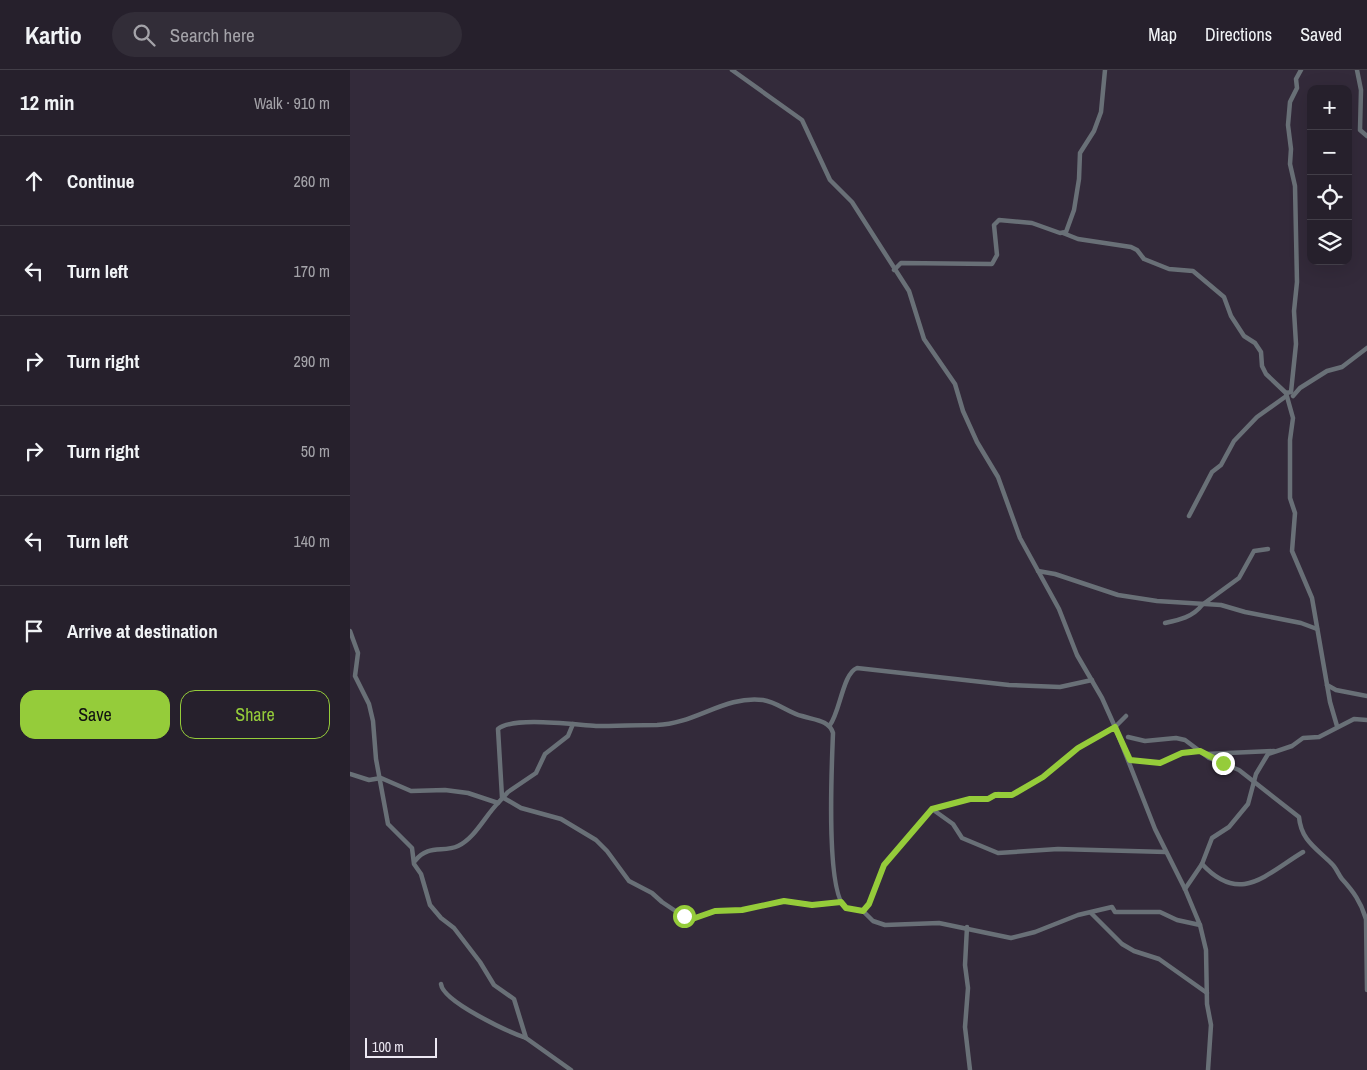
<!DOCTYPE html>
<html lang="en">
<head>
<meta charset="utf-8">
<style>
  :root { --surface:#26202c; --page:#322d38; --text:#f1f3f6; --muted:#a4a3a9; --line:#423e48; --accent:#95cc3a }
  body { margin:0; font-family:"Archivo Narrow",sans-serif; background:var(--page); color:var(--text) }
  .controls { position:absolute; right:15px; top:15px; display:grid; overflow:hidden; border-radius:10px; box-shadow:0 5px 20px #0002 }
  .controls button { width:45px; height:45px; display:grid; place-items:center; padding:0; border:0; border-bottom:1px solid var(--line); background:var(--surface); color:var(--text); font:25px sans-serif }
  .scale { position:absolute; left:15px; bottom:12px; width:72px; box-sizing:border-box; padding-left:5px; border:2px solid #ede8f3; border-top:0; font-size:14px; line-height:18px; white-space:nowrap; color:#ede8f3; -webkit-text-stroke:4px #332a3a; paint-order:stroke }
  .stop { position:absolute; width:15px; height:15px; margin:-11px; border:4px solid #95cc3a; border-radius:50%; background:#fff }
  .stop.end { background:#95cc3a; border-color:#fff; box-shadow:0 1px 5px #0008 }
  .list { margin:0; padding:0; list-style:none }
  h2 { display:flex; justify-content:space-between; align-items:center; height:65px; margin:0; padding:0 20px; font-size:21px }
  h2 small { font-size:16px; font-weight:400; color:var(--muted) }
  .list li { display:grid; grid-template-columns:32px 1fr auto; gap:15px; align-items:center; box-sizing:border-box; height:90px; padding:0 20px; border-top:1px solid var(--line) }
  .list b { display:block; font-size:19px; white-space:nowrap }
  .list em { font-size:16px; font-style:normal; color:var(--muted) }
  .actions { display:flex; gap:10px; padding:15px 20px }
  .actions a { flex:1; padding:11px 0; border:1px solid var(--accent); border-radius:15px; text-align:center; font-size:18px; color:var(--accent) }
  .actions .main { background:var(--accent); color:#111 }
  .icon { flex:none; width:28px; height:28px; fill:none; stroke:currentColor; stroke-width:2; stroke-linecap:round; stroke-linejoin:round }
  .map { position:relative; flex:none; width:1017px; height:1000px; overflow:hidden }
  header { display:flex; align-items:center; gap:30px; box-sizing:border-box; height:70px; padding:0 25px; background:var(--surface); border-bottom:1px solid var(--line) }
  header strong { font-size:24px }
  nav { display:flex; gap:28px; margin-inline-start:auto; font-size:18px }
  .search { width:350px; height:45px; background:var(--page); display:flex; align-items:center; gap:12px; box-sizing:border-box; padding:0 18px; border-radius:28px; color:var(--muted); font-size:19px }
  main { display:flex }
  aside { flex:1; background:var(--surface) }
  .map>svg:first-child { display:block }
</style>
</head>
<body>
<header>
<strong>Kartio</strong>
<div class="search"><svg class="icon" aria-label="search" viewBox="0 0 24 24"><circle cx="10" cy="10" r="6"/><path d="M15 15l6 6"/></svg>Search here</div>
<nav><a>Map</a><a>Directions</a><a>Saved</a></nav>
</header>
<main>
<aside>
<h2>12 min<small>Walk · 910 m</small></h2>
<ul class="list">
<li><svg class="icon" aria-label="ahead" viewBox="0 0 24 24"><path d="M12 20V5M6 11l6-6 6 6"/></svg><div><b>Continue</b></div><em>260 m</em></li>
<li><svg class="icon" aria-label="left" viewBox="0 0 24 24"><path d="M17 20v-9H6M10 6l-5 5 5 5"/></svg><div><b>Turn left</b></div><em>170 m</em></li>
<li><svg class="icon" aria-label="right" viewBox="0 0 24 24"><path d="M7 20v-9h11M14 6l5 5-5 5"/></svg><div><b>Turn right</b></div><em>290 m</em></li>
<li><svg class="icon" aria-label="right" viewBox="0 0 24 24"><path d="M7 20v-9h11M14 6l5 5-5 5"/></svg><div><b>Turn right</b></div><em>50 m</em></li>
<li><svg class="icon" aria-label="left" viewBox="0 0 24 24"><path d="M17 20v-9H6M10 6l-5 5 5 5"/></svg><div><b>Turn left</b></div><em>140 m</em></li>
<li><svg class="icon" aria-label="arrive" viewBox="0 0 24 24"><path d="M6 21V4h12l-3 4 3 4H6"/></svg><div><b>Arrive at destination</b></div></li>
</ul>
<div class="actions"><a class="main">Save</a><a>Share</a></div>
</aside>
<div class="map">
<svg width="1017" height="1000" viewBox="0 0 1017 1000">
  <rect width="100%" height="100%" fill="#332a3a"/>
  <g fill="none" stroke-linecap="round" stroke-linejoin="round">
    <g stroke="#697077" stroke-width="4.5">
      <path d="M 382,0 L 452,50 L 480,110 L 502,132 L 559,221 L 574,269 L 605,314 L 613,341 L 627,372 L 648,407 L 670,468 L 709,539 L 727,585 L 752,628 L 765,657 L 805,759 L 835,819 L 850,855 L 856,880 L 857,934 L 861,955 L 858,1000"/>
      <path d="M 1007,0 L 1011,20 L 1010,60 L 1017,66"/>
      <path d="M 713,163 L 728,169 L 781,177 L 787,180 L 794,189 L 819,199 L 843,201 L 874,227 L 881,246 L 894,266 L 905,273 L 911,282 L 912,296 L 916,304 L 936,323 L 943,348 L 940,370 L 940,428 L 945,443 L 942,481 L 962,528 L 980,632 L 987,656"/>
      <path d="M 544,200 L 551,193 L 642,194 L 647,185 L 644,155 L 649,150 L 682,153 L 710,163 L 716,162 L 724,140 L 729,109 L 730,83 L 744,61 L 751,42 L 755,0"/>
      <path d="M 936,323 L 941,322 L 946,274 L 944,241 L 947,212 L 945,116 L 940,94 L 941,79 L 938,55 L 940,32 L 947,18 L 946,9 L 951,0"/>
      <path d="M 943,326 L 950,318 L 977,301 L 992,297 L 1017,278"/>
      <path d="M 839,446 L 862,402 L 871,395 L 884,371 L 907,347 L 935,327"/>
      <path d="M 688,501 L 705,504 L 768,525 L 807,531 L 871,535 L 895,542 L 951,553 L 967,559"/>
      <path d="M 815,553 C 829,550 843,547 852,535 L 889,508 L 904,481 L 918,479"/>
      <path d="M 0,561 L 8,583 L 5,606 L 19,634 L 23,651 L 26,689 L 38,754 L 62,778 L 64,794 L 71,804 L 80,835 L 91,848 L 104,858 L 130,892 L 144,915 L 164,929 L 176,968 L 221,1000"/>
      <path d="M 977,615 L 986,620 L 1017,626"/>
      <path d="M 480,655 C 490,642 493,603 507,598 L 659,615 L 710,617 L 742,610"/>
      <path d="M 778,667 L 795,671 L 826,668 L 835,670 L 859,688 L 889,700 L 949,747 C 951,770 966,778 981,793 C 986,797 988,804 992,809 C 1003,821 1011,832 1016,849 L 1017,920"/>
      <path d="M 856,684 L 924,681"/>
      <path d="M 780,690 L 810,693 L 832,683 L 849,681"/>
      <path d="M 0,704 L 19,710 L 31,708 L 61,721 L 95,720 L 118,723 L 148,733 L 158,722 L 186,703 L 195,684 L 218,666 L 223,654"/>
      <path d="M 582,739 L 603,754 L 612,768 L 648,783 L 708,779 L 816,782"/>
      <path d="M 65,791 C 78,774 93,783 108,776 C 125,768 135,746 148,733"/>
      <path d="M 852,794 C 890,835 915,805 953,782"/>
      <path d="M 835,819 L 852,794 L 862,768 L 879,757 L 898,734 L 906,704 L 918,684 L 942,676 L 953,668 L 969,667 L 1004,649 L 1017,650"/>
      <path d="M 491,832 L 463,835 L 434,831 L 392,840 L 365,841 L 345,848 L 333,846 L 312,832 L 302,823 L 279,811 L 257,781 L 246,770 L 211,749 L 171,738 L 152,727 L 148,659 C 163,646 226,655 246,656 C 266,656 287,655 307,655 C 345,654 375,625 413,630 C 427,632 439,643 452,646 C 464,650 479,650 483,663 C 482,691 475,824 496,838 L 513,841 L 523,851 L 535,855 L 589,853 L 661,868 L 685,862 L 728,845 L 762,837 L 765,842 L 810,842 L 827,850 L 850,855"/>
      <path d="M 513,841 L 519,834 L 534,795 L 582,739 L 620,729 L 638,729 L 648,724 L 662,725 L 693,707 L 728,678 L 765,657 L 776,646"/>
      <path d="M 741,843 L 772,874 L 784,881 L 809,889 L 857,923"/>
      <path d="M 617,857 L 615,895 L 618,918 L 615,957 L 620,1000"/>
      <path d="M 91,914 C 93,932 159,962 176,968"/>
    </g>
  </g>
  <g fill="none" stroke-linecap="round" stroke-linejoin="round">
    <path stroke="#95cc3a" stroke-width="6" d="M 334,846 L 345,848 L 365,841 L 392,840 L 434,831 L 462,835 L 491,832 L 496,838 L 513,841 L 519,834 L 534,795 L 582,739 L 620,729 L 638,729 L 645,725 L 662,725 L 693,707 L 728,678 L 765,657 L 780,690 L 810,693 L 832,683 L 850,681 L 873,693"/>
  </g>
</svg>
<div class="controls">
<button>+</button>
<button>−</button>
<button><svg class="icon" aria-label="locate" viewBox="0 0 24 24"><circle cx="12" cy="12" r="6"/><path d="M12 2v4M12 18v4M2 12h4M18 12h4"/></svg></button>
<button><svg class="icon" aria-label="layers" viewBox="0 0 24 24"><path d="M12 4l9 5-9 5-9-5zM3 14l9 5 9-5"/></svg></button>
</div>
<div class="scale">100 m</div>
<div class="stop" style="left:334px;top:846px"></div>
<div class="stop end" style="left:873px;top:693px"></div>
</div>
</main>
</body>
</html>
